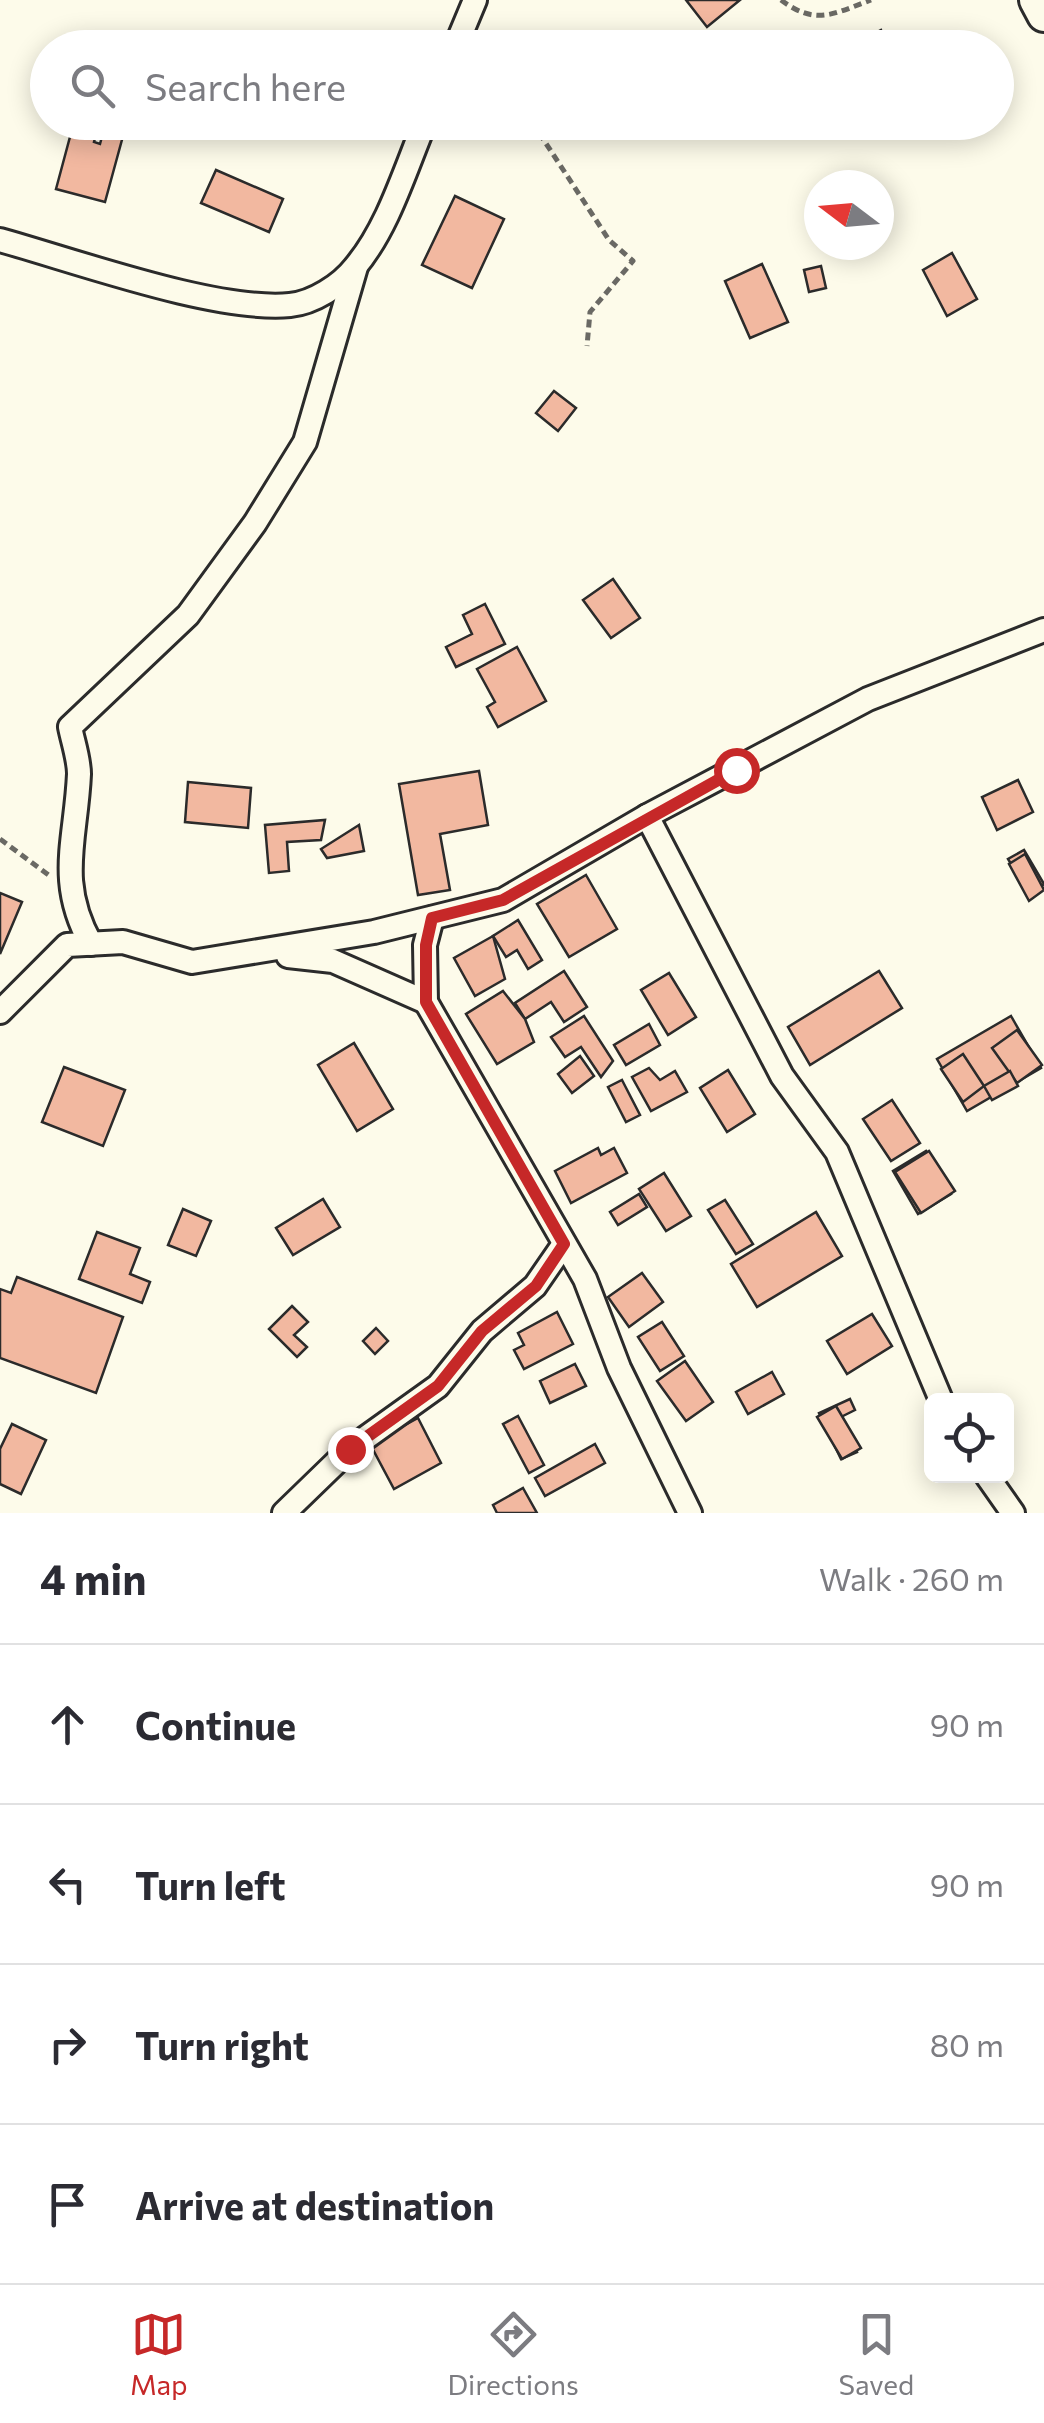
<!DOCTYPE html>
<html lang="en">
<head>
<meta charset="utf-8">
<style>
  :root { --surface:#fff; --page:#f7f7f7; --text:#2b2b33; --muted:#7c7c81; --line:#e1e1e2; --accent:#c62828 }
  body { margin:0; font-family:Commissioner,sans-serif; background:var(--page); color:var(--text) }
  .controls { position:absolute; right:30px; bottom:30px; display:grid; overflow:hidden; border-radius:15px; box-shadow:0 5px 25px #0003 }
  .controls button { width:90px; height:90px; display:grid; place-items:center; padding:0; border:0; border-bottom:2px solid var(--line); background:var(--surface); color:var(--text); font:50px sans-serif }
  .compass { position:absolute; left:804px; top:170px; width:90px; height:90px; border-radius:50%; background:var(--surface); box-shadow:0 5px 25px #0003; rotate:286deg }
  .stop { position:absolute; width:30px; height:30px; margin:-22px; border:8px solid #c62828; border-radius:50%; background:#fff }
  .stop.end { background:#c62828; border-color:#fff; box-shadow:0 2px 10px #0008 }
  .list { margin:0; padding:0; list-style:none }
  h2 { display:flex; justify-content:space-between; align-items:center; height:130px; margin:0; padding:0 40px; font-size:42px }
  h2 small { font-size:32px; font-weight:400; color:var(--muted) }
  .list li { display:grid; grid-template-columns:65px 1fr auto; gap:30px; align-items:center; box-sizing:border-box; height:160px; padding:0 40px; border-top:2px solid var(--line) }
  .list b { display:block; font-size:38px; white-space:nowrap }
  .list em { font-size:32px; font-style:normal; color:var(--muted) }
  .icon { flex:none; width:55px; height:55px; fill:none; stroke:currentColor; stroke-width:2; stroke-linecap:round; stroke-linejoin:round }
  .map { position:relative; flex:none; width:1044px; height:1513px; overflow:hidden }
  .search { position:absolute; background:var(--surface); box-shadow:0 5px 25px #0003; left:30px; right:30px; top:30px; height:110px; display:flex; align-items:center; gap:25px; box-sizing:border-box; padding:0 35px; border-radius:55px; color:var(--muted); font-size:38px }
  .sheet { height:770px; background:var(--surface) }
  nav { display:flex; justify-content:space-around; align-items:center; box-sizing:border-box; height:140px; border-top:2px solid var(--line); background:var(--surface); font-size:28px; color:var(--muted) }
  nav a { display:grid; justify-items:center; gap:5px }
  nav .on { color:var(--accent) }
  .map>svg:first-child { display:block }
</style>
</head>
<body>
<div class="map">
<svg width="1044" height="1513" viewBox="0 0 1044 1513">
  <rect width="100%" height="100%" fill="#fdfbea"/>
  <g fill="#f2b8a0" stroke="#2b2b2b" stroke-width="2.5">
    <path d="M 686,0 L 740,0 L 707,27 Z"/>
    <path d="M 881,30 L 890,48 L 848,48 Z"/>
    <path d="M 74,122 L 98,126 L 94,142 L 100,144 L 106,122 L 126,125 L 105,202 L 56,189 Z"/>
    <path d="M 216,170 L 283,199 L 269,232 L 201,203 Z"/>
    <path d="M 455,196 L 504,219 L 472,288 L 422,265 Z"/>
    <path d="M 952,253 L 977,299 L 947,316 L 923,270 Z"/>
    <path d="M 762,264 L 788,322 L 750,338 L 725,281 Z"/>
    <path d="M 821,266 L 826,288 L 809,292 L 804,270 Z"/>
    <path d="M 554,391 L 576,408 L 558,431 L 536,413 Z"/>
    <path d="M 613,579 L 640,618 L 611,638 L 583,600 Z"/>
    <path d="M 485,604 L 505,644 L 456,667 L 446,647 L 472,634 L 463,615 Z"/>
    <path d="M 517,647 L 546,701 L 498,727 L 487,707 L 495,702 L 477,669 Z"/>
    <path d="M 479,771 L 488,825 L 440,834 L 450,890 L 418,895 L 399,784 Z"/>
    <path d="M 1018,780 L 1033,812 L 997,830 L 982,797 Z"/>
    <path d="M 188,782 L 251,788 L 248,828 L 185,822 Z"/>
    <path d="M 325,820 L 321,840 L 287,842 L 289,871 L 269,873 L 265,825 Z"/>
    <path d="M 359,825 L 364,851 L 327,858 L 321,849 Z"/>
    <path d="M 1024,850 L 1044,884 L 1030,896 L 1008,859 Z"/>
    <path d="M 1025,854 L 1044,890 L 1029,901 L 1009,864 Z"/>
    <path d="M 586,875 L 617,929 L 569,957 L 537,904 Z"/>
    <path d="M 0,893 L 22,902 L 0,954 Z"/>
    <path d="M 518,920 L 542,960 L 528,969 L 517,950 L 506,957 L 493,936 Z"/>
    <path d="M 493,936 L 505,979 L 475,996 L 454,958 Z"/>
    <path d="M 564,971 L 587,1007 L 564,1022 L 551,1002 L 525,1019 L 515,1003 Z"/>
    <path d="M 879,971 L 902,1008 L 810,1065 L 788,1027 Z"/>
    <path d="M 669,973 L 696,1017 L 668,1035 L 641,990 Z"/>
    <path d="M 503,991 L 525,1019 L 534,1042 L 497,1064 L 466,1014 Z"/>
    <path d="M 584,1016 L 613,1061 L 601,1077 L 581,1047 L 565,1057 L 551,1037 Z"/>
    <path d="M 1011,1016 L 1041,1068 L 967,1111 L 937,1059 Z"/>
    <path d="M 649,1024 L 660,1045 L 626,1065 L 614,1045 Z"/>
    <path d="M 1017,1030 L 1042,1065 L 1017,1083 L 992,1048 Z"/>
    <path d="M 354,1043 L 393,1109 L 357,1131 L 318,1065 Z"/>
    <path d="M 963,1054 L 984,1086 L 963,1102 L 941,1069 Z"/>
    <path d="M 580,1056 L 594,1076 L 572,1093 L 558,1074 Z"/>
    <path d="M 64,1067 L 125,1090 L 103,1146 L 42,1122 Z"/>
    <path d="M 649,1068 L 660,1080 L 675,1071 L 687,1092 L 651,1111 L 632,1077 Z"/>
    <path d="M 728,1070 L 755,1114 L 727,1132 L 700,1088 Z"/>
    <path d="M 1010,1071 L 1018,1086 L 992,1100 L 984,1086 Z"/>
    <path d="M 622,1080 L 640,1115 L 626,1122 L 608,1087 Z"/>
    <path d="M 892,1100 L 920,1143 L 891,1161 L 863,1119 Z"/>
    <path d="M 598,1148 L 601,1155 L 614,1148 L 627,1173 L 571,1203 L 555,1171 Z"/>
    <path d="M 926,1151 L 951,1194 L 918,1214 L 893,1171 Z"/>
    <path d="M 929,1151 L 955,1191 L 921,1213 L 895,1172 Z"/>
    <path d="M 664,1173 L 691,1216 L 666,1231 L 639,1189 Z"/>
    <path d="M 639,1194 L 647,1207 L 618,1225 L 610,1212 Z"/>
    <path d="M 323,1199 L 340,1227 L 293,1255 L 276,1228 Z"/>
    <path d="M 725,1200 L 753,1244 L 736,1254 L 708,1210 Z"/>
    <path d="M 183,1209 L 211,1221 L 196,1256 L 168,1245 Z"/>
    <path d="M 816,1212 L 842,1256 L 757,1307 L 731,1264 Z"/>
    <path d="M 97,1232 L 140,1248 L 130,1274 L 150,1282 L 142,1303 L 79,1279 Z"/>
    <path d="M 642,1273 L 663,1302 L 629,1327 L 608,1297 Z"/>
    <path d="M 17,1277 L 123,1317 L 96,1393 L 0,1358 L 0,1289 L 11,1293 Z"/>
    <path d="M 292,1306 L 308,1322 L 294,1335 L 307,1347 L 297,1357 L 269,1329 Z"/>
    <path d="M 557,1312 L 573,1344 L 524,1369 L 514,1350 L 524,1345 L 518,1333 Z"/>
    <path d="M 872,1314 L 892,1346 L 847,1374 L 827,1341 Z"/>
    <path d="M 662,1322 L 684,1356 L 660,1371 L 638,1337 Z"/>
    <path d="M 376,1328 L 388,1341 L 375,1354 L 363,1341 Z"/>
    <path d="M 685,1361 L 713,1402 L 686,1421 L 657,1381 Z"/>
    <path d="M 575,1364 L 586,1386 L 550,1403 L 540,1381 Z"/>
    <path d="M 772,1372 L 784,1394 L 748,1414 L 736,1392 Z"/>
    <path d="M 850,1399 L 855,1410 L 841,1417 L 857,1452 L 841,1459 L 819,1413 Z"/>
    <path d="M 836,1406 L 861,1448 L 842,1459 L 817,1417 Z"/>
    <path d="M 518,1416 L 544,1465 L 529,1473 L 503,1424 Z"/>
    <path d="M 418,1418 L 441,1463 L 394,1489 L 370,1444 Z"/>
    <path d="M 12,1424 L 46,1440 L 21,1494 L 0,1484 L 0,1449 Z"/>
    <path d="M 595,1444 L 605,1463 L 545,1496 L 535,1478 Z"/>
    <path d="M 523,1488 L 537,1513 L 497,1513 L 493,1505 Z"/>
  </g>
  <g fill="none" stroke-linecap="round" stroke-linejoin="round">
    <defs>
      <g id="minor">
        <path d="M 455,48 L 475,0"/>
        <path d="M 0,240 C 76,261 216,312 290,305 C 313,303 341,285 355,267 C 388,228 405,170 425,122"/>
        <path d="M 647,816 L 782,1076 L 837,1152 L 941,1400"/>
        <path d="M 432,918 L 425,945 L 426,1002 L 585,1279 L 619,1368 L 690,1513"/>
        <path d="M 91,944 C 56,881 76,841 79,774 C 79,759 73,742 70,727 L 188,615 L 255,523 L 305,442 L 356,267"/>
        <path d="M 288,956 L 333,961 L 426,1002"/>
        <path d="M 0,1012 L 67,945 L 123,942 L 192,962 L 374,932 L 503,900 L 647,816 L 868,699 L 1044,630"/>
        <path d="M 987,1476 L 1013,1513"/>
        <path d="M 284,1513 L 350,1449 L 438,1386 L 482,1331 L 535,1286 L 564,1244"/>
      </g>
      <path id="secondary" d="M 1036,0 L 1044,15"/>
    </defs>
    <use href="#minor" stroke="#2b2b2b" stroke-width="28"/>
    <use href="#secondary" stroke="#2b2b2b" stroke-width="38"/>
    <g stroke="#6a6964" stroke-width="5" stroke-dasharray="8 5" stroke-linecap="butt">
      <path d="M 781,0 C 816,26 833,14 871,0"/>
      <path d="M 532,122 L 609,240 L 633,261 L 590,312 L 587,346"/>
      <path d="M 0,839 L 50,876"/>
    </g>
    <use href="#minor" stroke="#fdfbea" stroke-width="22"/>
    <use href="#secondary" stroke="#fdfbea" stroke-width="32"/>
  </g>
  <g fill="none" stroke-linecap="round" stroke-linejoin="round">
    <path stroke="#c62828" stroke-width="12" d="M 350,1449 L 438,1386 L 482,1331 L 536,1286 L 564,1244 L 426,1002 L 426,945 L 432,918 L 503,900 L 736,770"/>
  </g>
</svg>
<div class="controls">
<button><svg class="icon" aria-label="locate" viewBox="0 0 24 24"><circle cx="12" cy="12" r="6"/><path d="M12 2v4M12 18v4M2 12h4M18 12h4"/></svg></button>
</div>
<svg class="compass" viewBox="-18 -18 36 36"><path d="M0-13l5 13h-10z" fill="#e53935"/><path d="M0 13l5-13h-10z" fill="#7c7c81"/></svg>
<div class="stop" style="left:736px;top:770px"></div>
<div class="stop end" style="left:350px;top:1449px"></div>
<div class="search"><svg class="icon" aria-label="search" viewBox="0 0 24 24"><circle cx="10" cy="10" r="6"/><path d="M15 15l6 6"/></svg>Search here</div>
</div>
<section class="sheet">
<h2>4 min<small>Walk · 260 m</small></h2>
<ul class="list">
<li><svg class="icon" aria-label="ahead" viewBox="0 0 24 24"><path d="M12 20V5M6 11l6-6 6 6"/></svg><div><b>Continue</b></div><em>90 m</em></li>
<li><svg class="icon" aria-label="left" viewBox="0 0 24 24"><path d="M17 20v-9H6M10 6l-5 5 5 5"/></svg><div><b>Turn left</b></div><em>90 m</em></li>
<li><svg class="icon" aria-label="right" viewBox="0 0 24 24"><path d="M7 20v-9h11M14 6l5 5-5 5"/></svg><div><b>Turn right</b></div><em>80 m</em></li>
<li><svg class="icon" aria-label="arrive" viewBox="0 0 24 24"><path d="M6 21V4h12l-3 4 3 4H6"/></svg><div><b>Arrive at destination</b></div></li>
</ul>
</section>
<nav>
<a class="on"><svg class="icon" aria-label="map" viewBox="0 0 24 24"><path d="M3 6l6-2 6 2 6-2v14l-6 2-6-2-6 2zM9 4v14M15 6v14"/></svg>Map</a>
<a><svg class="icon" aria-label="directions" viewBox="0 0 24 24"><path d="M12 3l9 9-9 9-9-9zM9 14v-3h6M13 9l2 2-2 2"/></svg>Directions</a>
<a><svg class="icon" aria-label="saved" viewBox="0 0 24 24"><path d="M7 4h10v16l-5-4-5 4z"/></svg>Saved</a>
</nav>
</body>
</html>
